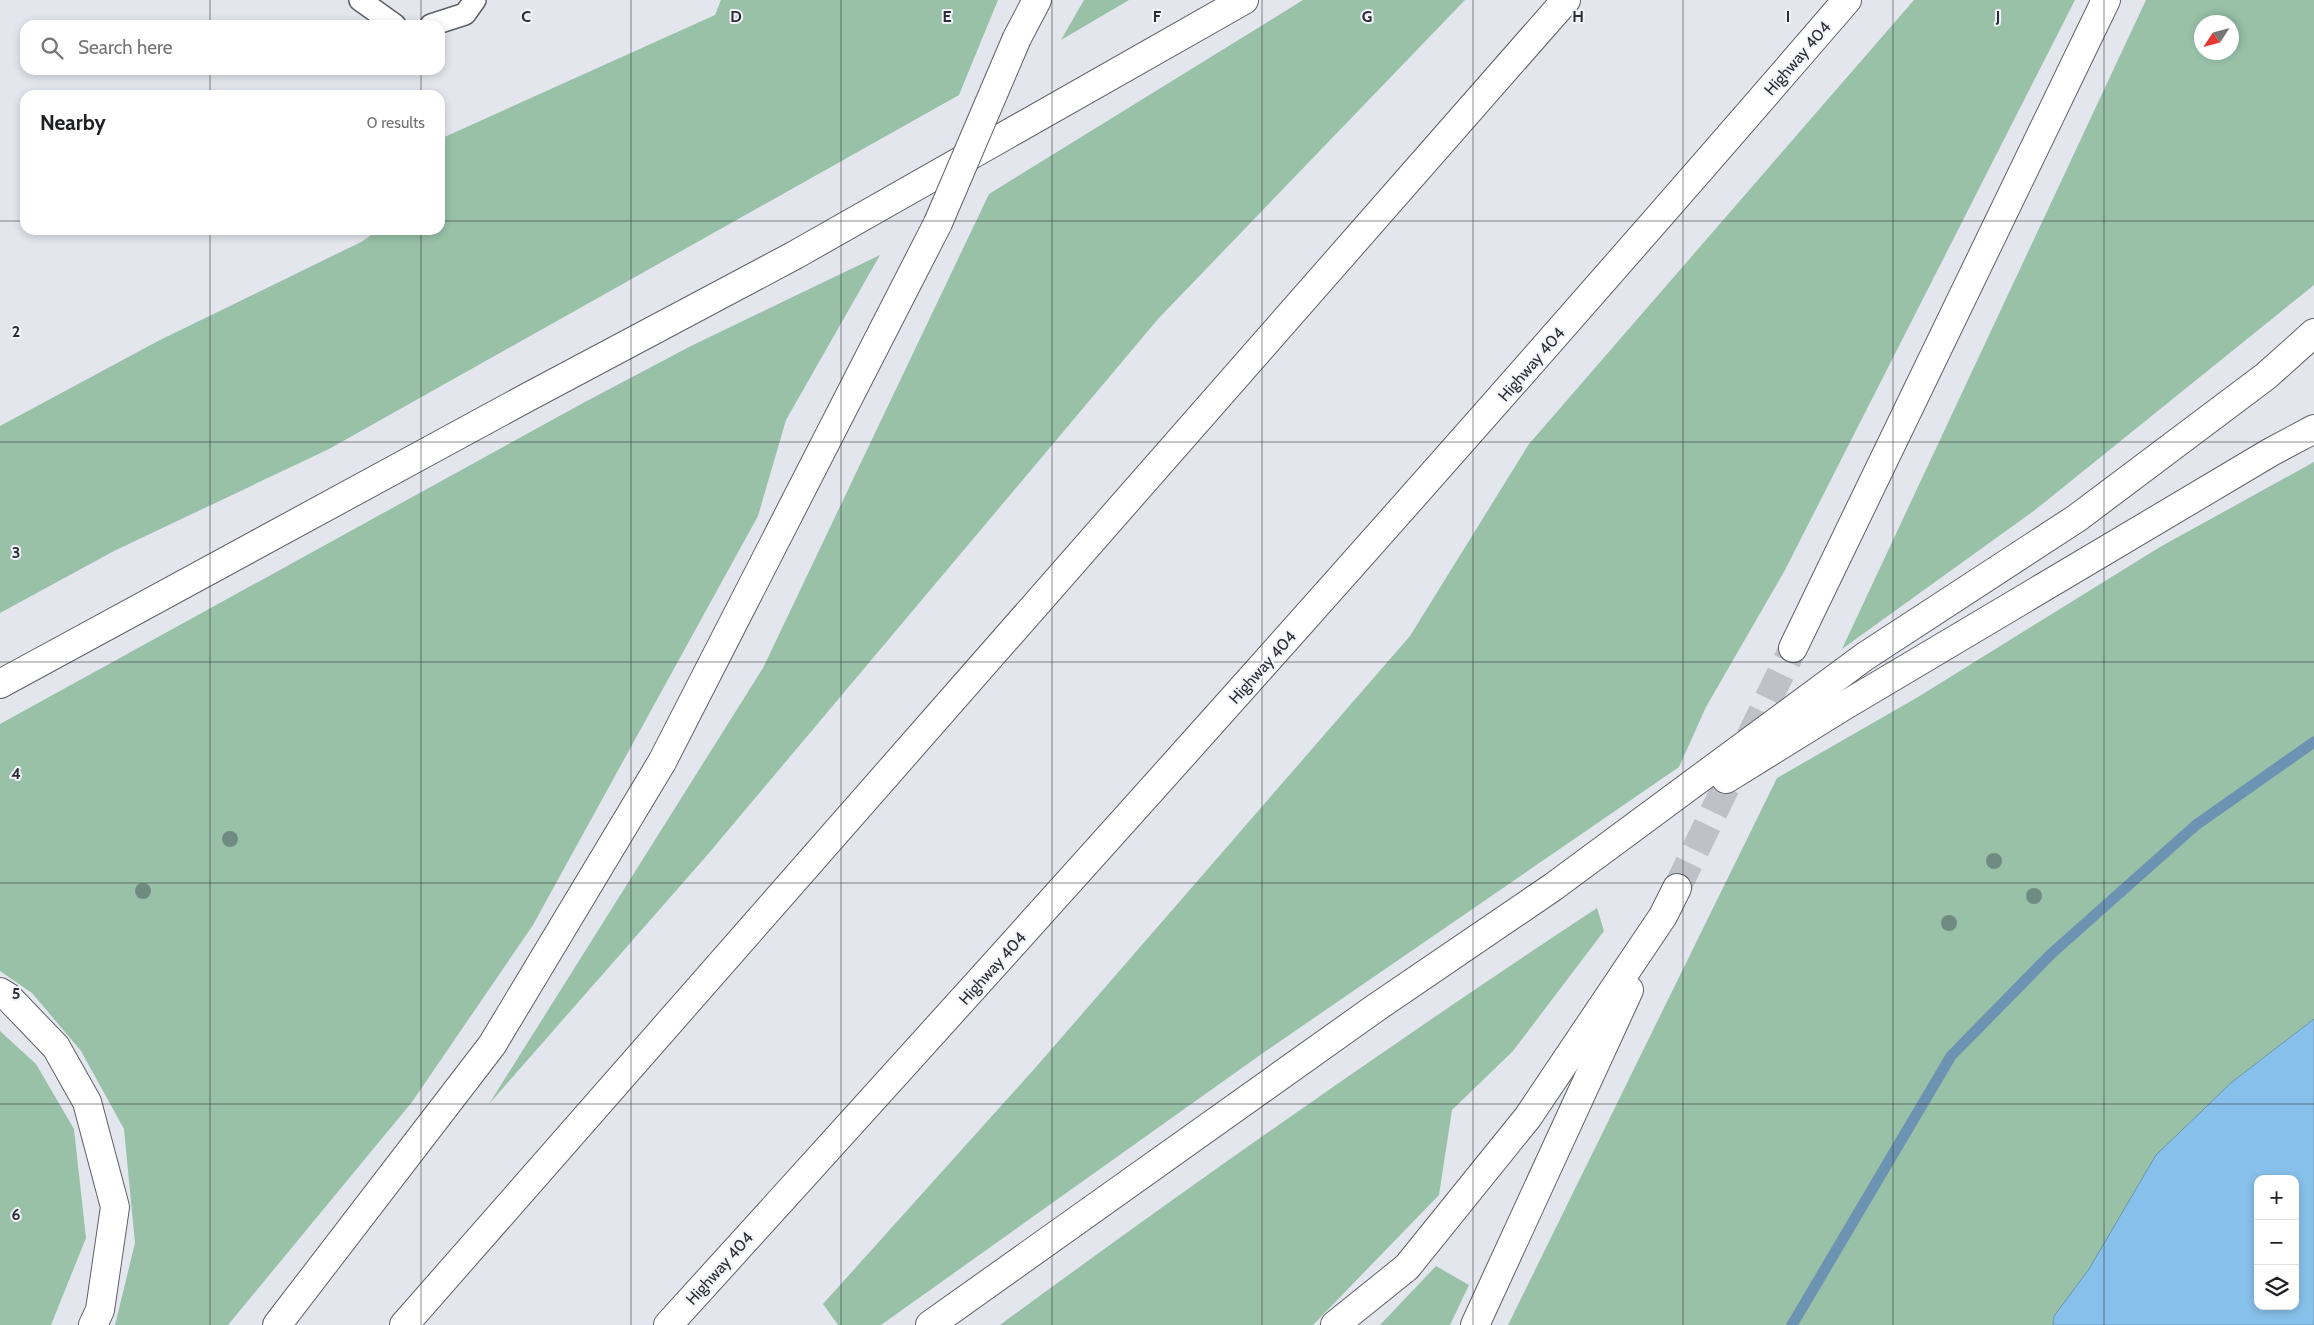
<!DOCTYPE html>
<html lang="en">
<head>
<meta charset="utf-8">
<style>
  :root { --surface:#fff; --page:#f6f6f6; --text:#202124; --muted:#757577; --line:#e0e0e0 }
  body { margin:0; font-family:Cabin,sans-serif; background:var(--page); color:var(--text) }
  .controls { position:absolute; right:15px; bottom:15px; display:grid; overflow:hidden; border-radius:10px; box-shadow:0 2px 8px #0003 }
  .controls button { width:45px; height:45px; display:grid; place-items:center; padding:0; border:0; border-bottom:1px solid var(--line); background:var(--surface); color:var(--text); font:25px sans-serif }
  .compass { position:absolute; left:2194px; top:15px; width:45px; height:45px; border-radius:50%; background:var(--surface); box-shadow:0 2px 8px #0003; rotate:234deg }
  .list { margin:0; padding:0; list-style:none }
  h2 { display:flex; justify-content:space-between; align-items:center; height:65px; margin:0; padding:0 20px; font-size:21px }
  h2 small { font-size:16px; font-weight:400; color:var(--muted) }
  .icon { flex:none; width:28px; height:28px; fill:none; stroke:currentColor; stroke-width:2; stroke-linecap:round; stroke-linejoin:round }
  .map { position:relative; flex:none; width:2314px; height:1325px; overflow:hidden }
  .search { position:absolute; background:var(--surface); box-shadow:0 2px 8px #0003; left:20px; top:20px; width:425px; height:55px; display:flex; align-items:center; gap:12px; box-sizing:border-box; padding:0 18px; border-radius:15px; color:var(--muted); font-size:19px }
  .panel { position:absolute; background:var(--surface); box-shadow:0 2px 8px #0003; left:20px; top:90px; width:425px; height:145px; border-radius:15px }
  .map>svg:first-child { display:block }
</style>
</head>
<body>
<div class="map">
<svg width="2314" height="1325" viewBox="0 0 2314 1325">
  <rect width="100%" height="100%" fill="#e4e6ee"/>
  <g fill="#98c1a8" fill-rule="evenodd">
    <path d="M 721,0 L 998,0 L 959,95 L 329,449 L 114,551 L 0,613 L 0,426 L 158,341 L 361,242 L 379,230 L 440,230 L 440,139 L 715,15 Z"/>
    <path d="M 1084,0 L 1129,0 L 1061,40 Z"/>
    <path d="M 1303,0 L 1465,0 L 1158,319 L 709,853 L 489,1104 L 763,668 L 989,194 Z"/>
    <path d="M 1914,0 L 2075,0 L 1785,570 L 1706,707 L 1679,767 L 1263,1053 L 881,1325 L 838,1325 L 823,1304 L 1036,1067 L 1410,636 L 1529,444 Z"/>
    <path d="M 2146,0 L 2314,0 L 2314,285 L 2035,510 L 1842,649 ZM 2202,22 L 2232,22 L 2232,52 L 2202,52 Z"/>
    <path d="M 880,255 L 786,420 L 758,516 L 533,925 L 412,1102 L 228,1325 L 115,1325 L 135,1243 L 124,1129 L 81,1051 L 32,993 L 0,971 L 0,724 L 583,403 L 691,346 Z"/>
    <path d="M 2314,462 L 2314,1019 L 2232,1082 L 2055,1316 L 2053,1325 L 1508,1325 L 1777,778 L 1918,697 L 2160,547 Z"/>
    <path d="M 1597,908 L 1604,931 L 1513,1051 L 1452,1110 L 1439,1195 L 1313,1325 L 1000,1325 C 1196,1181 1394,1042 1597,908 Z"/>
    <path d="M 0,1031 L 36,1064 L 74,1129 L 86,1238 L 51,1325 L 0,1325 Z"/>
    <path d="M 1436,1266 L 1469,1285 L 1450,1325 L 1380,1325 Z"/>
  </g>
  <path fill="#87c0ea" stroke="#6c94b2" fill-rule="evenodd" d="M 2314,1019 L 2314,1325 L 2053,1325 L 2054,1316 L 2089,1269 L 2156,1155 L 2232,1082 ZM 2258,1179 L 2295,1179 L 2295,1306 L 2258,1306 Z"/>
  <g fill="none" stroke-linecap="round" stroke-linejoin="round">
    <path stroke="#6c94b2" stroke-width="11" d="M 1792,1325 L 1951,1056 L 2051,954 L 2196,825 L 2314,742"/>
    <path stroke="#bfc1c8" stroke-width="28" stroke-dasharray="28 14" stroke-linecap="butt" d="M 1677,888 L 1793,648"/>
    <defs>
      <g id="service">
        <path d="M 360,0 L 395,25"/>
        <path d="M 431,25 L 465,14 L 475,0"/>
      </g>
      <g id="motorway">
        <path d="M 1017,38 L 1037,0"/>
        <path d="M 1793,648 L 2106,0"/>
        <path d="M 0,684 L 528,397 L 795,255 L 1244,0"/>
        <path d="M 1726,779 L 1842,707 L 2271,452 L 2314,429"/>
        <path d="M 0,992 L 8,997 L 56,1047 L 87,1102 L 115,1207 L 100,1310 L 93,1325"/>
        <path d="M 277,1325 L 492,1045 L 662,762 L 938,223"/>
        <path d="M 404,1325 L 1566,0"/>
        <path d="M 668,1325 C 1066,887 1461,448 1847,0"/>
        <path d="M 930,1325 L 1374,1009 L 1553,887 L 1864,657 L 2077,518 L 2266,376 L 2314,333"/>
        <path d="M 1335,1325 L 1407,1267 L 1528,1117 L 1663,916 L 1677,888"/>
        <path d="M 1475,1325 L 1629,990"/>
      </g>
    </defs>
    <use href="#service" stroke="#5f6067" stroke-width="24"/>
    <use href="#motorway" stroke="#5f6067" stroke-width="30"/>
    <use href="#service" stroke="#fff" stroke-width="21"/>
    <use href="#motorway" stroke="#fff" stroke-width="28"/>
    <defs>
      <path id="motorway-bridge" d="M 938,223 L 1017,38"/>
    </defs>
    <use href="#motorway-bridge" stroke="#5f6067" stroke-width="30" stroke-linecap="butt"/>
    <use href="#motorway-bridge" stroke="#fff" stroke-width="28"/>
  </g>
  <g fill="#708c82">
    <circle cx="230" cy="839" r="8"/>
    <circle cx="1994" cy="861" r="8"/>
    <circle cx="143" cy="891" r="8"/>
    <circle cx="2034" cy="896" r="8"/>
    <circle cx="1949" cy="923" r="8"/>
  </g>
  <path fill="none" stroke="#2d2e31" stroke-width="1" stroke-opacity="0.55" d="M 210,0 L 210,25M 421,0 L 421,25M 631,0 L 631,1325M 841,0 L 841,1325M 1052,0 L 1052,1325M 1262,0 L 1262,1325M 1473,0 L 1473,1325M 1683,0 L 1683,1325M 1893,0 L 1893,1325M 2104,0 L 2104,1325M 210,70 L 210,95M 421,70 L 421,95M 0,221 L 25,221M 440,221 L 2314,221M 210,230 L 210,1325M 421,230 L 421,1325M 0,442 L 2314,442M 0,662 L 2314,662M 0,883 L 2314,883M 0,1104 L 2314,1104"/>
  <g text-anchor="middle" stroke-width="4" stroke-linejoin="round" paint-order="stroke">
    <g font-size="16" fill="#2d2e31" stroke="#f2f3fb">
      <text transform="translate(1797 58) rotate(-49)" y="6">Highway 404</text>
      <text transform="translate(1531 364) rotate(-49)" y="6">Highway 404</text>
      <text transform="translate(1262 667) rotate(-48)" y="6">Highway 404</text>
      <text transform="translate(992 968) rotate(-48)" y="6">Highway 404</text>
      <text transform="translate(719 1268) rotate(-48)" y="6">Highway 404</text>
    </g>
  </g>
  <g font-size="16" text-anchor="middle" font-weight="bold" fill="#2d2e31" stroke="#f2f3fb" stroke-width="4" stroke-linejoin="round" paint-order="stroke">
    <text x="526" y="22">C</text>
    <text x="736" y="22">D</text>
    <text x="947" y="22">E</text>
    <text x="1157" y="22">F</text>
    <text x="1367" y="22">G</text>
    <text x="1578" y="22">H</text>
    <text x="1788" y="22">I</text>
    <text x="1998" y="22">J</text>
    <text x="16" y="337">2</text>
    <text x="16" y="558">3</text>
    <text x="16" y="779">4</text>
    <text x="16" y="999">5</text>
    <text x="16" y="1220">6</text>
  </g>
</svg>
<div class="controls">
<button>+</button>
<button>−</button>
<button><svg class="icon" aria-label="layers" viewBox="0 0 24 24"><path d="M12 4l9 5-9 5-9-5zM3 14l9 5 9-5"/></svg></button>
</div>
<svg class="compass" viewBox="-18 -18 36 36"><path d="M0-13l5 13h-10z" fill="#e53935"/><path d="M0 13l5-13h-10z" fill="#757577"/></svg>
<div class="search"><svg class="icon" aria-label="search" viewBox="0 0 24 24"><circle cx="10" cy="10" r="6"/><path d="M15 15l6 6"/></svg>Search here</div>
<section class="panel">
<h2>Nearby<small>0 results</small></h2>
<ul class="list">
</ul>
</section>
</div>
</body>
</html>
